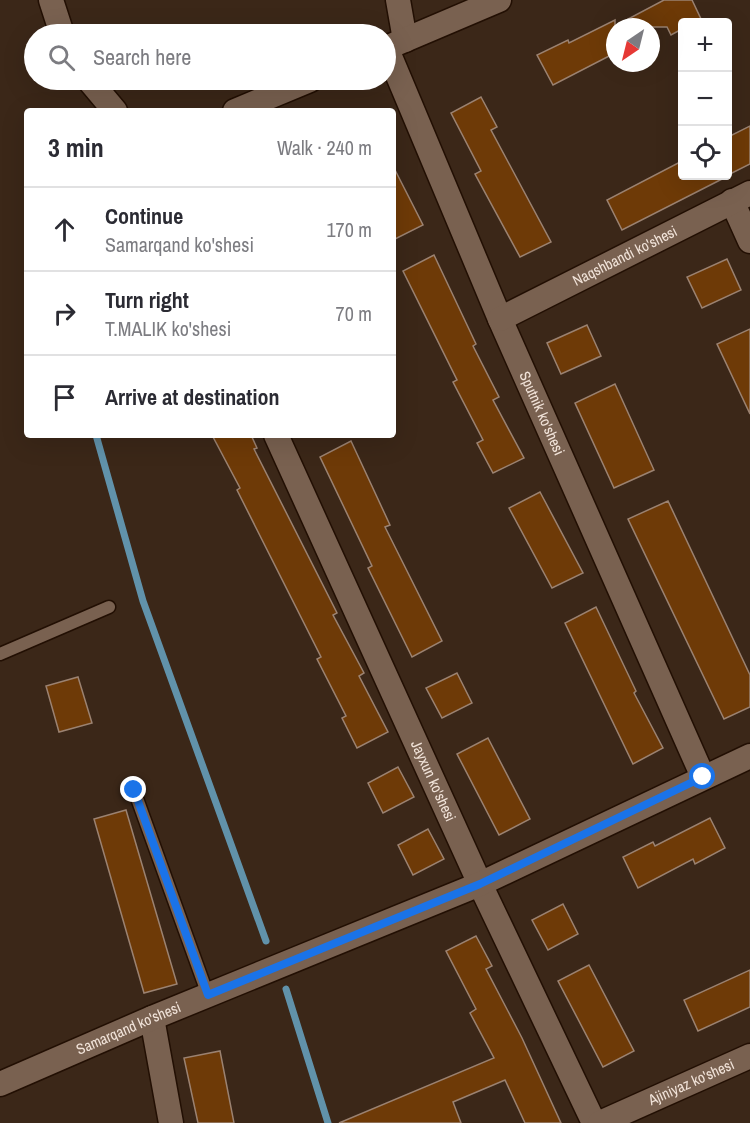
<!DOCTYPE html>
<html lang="en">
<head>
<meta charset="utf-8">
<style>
  :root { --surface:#fff; --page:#f7f7f7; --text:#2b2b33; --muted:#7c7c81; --line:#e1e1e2 }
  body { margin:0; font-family:"Archivo Narrow",sans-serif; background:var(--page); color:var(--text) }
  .controls { position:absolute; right:18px; top:18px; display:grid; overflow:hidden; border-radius:6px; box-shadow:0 6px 24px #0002 }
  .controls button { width:54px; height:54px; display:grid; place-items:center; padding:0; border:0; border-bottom:2px solid var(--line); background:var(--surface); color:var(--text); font:30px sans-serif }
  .compass { position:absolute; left:606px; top:18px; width:54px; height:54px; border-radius:50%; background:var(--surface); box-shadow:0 6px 24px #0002; rotate:215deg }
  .stop { position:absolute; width:18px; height:18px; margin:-14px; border:4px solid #1a73e8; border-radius:50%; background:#fff }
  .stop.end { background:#1a73e8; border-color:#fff; box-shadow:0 2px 6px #0008 }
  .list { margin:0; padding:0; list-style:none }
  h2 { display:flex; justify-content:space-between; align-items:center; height:78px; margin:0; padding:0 24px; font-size:26px }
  h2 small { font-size:20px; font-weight:400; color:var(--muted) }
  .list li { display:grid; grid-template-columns:39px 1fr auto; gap:18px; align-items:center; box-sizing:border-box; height:84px; padding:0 24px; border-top:2px solid var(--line) }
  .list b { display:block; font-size:22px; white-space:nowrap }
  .list p { margin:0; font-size:20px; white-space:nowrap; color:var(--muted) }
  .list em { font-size:20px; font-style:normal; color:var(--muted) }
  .icon { flex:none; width:33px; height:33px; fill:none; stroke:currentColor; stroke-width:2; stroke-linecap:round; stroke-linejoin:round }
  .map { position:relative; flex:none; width:750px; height:1123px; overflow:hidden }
  .search { position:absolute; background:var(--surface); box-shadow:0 6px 24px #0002; left:24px; top:24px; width:372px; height:66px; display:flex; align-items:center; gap:15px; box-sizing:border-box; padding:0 21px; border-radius:33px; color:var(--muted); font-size:22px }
  .panel { position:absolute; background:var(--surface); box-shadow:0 6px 24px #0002; left:24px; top:108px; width:372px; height:330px; border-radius:6px }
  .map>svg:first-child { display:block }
</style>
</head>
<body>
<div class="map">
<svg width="750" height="1123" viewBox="0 0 750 1123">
  <rect width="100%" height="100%" fill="#3b2718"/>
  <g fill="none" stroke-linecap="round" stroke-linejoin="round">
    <g stroke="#6192aa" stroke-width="7">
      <path d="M 96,435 L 143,601 L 266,941"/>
      <path d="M 286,989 L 328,1123"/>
    </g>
  </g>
  <g fill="#6e3a07" stroke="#9b8271" stroke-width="1.5">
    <path d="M 664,0 L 692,0 L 701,19 L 695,22 L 682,22 L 682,29 L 671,35 L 667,27 L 615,27 L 615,53 L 553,85 L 537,55 L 568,40 L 569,43 L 615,20 L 615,26 Z"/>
    <path d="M 481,97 L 497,127 L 491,130 L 551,242 L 520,257 L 475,174 L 481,171 L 451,113 Z"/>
    <path d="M 750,126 L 750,164 L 728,175 L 728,137 Z"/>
    <path d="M 682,161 L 682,176 L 728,176 L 622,230 L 607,200 Z"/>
    <path d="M 393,166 L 423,225 L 393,240 Z"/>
    <path d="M 434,255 L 476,344 L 473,346 L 499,397 L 493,400 L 524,458 L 493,473 L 477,443 L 483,440 L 453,382 L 457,380 L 403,271 Z"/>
    <path d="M 727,259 L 741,290 L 702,308 L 687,277 Z"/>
    <path d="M 587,325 L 601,356 L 561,374 L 547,343 Z"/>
    <path d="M 750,329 L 750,414 L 717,344 Z"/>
    <path d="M 615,384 L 654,470 L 614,488 L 575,403 Z"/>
    <path d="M 212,435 L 251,435 L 257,448 L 254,449 L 337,613 L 333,615 L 364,673 L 359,676 L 388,732 L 357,748 L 342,718 L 346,716 L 317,659 L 321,657 L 237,490 L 240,488 Z"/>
    <path d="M 351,441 L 390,525 L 385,527 L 442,641 L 412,657 L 368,568 L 372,566 L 320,457 Z"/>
    <path d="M 540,492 L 583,573 L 552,588 L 509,508 Z"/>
    <path d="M 668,501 L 750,675 L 750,707 L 724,719 L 628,519 Z"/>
    <path d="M 596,607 L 636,691 L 634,693 L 663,748 L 633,764 L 565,623 Z"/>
    <path d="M 457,673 L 472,703 L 442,718 L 426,688 Z"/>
    <path d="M 78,677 L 92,723 L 59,732 L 46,686 Z"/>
    <path d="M 488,738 L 530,819 L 499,835 L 457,754 Z"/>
    <path d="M 398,767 L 414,797 L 383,813 L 368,783 Z"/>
    <path d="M 126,810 L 177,984 L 144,993 L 94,819 Z"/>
    <path d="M 710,818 L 725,848 L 695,864 L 693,859 L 638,888 L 623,857 L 653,842 L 655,846 Z"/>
    <path d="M 428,829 L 444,859 L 413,875 L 398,845 Z"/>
    <path d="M 563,904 L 578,934 L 548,950 L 532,920 Z"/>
    <path d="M 476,936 L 492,966 L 486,969 L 522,1038 L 561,1123 L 525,1123 L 505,1080 L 453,1102 L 461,1123 L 339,1123 L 494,1058 L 470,1013 L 476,1009 L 446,951 Z"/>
    <path d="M 589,965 L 634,1051 L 603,1067 L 558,981 Z"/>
    <path d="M 750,970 L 750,1007 L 698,1031 L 684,1000 Z"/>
    <path d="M 220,1051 L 234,1123 L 198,1123 L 184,1058 Z"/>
  </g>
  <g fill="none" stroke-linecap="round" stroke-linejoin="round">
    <defs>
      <g id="service">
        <path d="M 0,654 L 109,607"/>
        <path d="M 134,790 L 208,995"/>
      </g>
      <g id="minor">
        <path d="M 51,0 L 62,34"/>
        <path d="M 398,0 L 405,40"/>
        <path id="s1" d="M 386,47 L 500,319 L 703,777"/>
        <path d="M 386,48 L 499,0"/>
        <path d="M 89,80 L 115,111"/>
        <path d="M 235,111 L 310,80"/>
        <path d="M 732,201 L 750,241"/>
        <path id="s2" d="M 500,319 L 750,193"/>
        <path id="s3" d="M 276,435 L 480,884 L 594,1123"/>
        <path d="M 152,1018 L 171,1123"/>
        <path id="s4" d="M 0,1084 L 152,1018 L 480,884 L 750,756"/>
        <path id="s5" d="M 600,1123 L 750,1056"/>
      </g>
    </defs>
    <use href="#service" stroke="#220f03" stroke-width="15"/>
    <use href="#minor" stroke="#220f03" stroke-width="27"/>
    <use href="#service" stroke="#796150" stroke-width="12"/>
    <use href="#minor" stroke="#796150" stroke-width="24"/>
  </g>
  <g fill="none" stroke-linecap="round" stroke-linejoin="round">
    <path stroke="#1a73e8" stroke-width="8" d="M 134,790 L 208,995 L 480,884 L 703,777"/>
  </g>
  <g text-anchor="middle" stroke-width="6" stroke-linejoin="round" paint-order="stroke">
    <g font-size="15" fill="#f1e3d9" stroke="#3b2718">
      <text dy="5" stroke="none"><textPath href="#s2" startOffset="140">Naqshbandi ko'shesi</textPath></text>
      <text dy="5" stroke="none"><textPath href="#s1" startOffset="398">Sputnik ko'shesi</textPath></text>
      <text dy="5" stroke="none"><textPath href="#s3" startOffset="380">Jayxun ko'shesi</textPath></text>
      <text dy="5" stroke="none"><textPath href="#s4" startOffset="140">Samarqand ko'shesi</textPath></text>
      <text dy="5" stroke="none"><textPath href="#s5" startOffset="100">Ajiniyaz ko'shesi</textPath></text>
    </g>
  </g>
</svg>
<div class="controls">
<button>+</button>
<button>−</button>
<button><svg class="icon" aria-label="locate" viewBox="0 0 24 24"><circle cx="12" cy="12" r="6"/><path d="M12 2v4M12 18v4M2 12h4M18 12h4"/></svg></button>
</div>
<svg class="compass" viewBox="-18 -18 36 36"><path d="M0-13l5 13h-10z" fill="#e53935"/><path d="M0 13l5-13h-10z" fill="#7c7c81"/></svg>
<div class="stop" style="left:703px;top:777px"></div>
<div class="stop end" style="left:134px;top:790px"></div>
<div class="search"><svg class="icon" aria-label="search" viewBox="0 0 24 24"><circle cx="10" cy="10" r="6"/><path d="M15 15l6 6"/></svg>Search here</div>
<section class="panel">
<h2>3 min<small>Walk · 240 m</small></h2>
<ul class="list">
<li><svg class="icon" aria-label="ahead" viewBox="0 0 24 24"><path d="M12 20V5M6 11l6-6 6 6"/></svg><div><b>Continue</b><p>Samarqand ko'shesi</p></div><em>170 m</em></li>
<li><svg class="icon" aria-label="right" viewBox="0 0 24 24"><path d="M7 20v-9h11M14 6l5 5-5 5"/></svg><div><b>Turn right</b><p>T.MALIK ko'shesi</p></div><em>70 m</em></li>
<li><svg class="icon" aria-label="arrive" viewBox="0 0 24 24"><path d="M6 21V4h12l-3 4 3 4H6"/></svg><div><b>Arrive at destination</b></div></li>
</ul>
</section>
</div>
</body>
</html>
